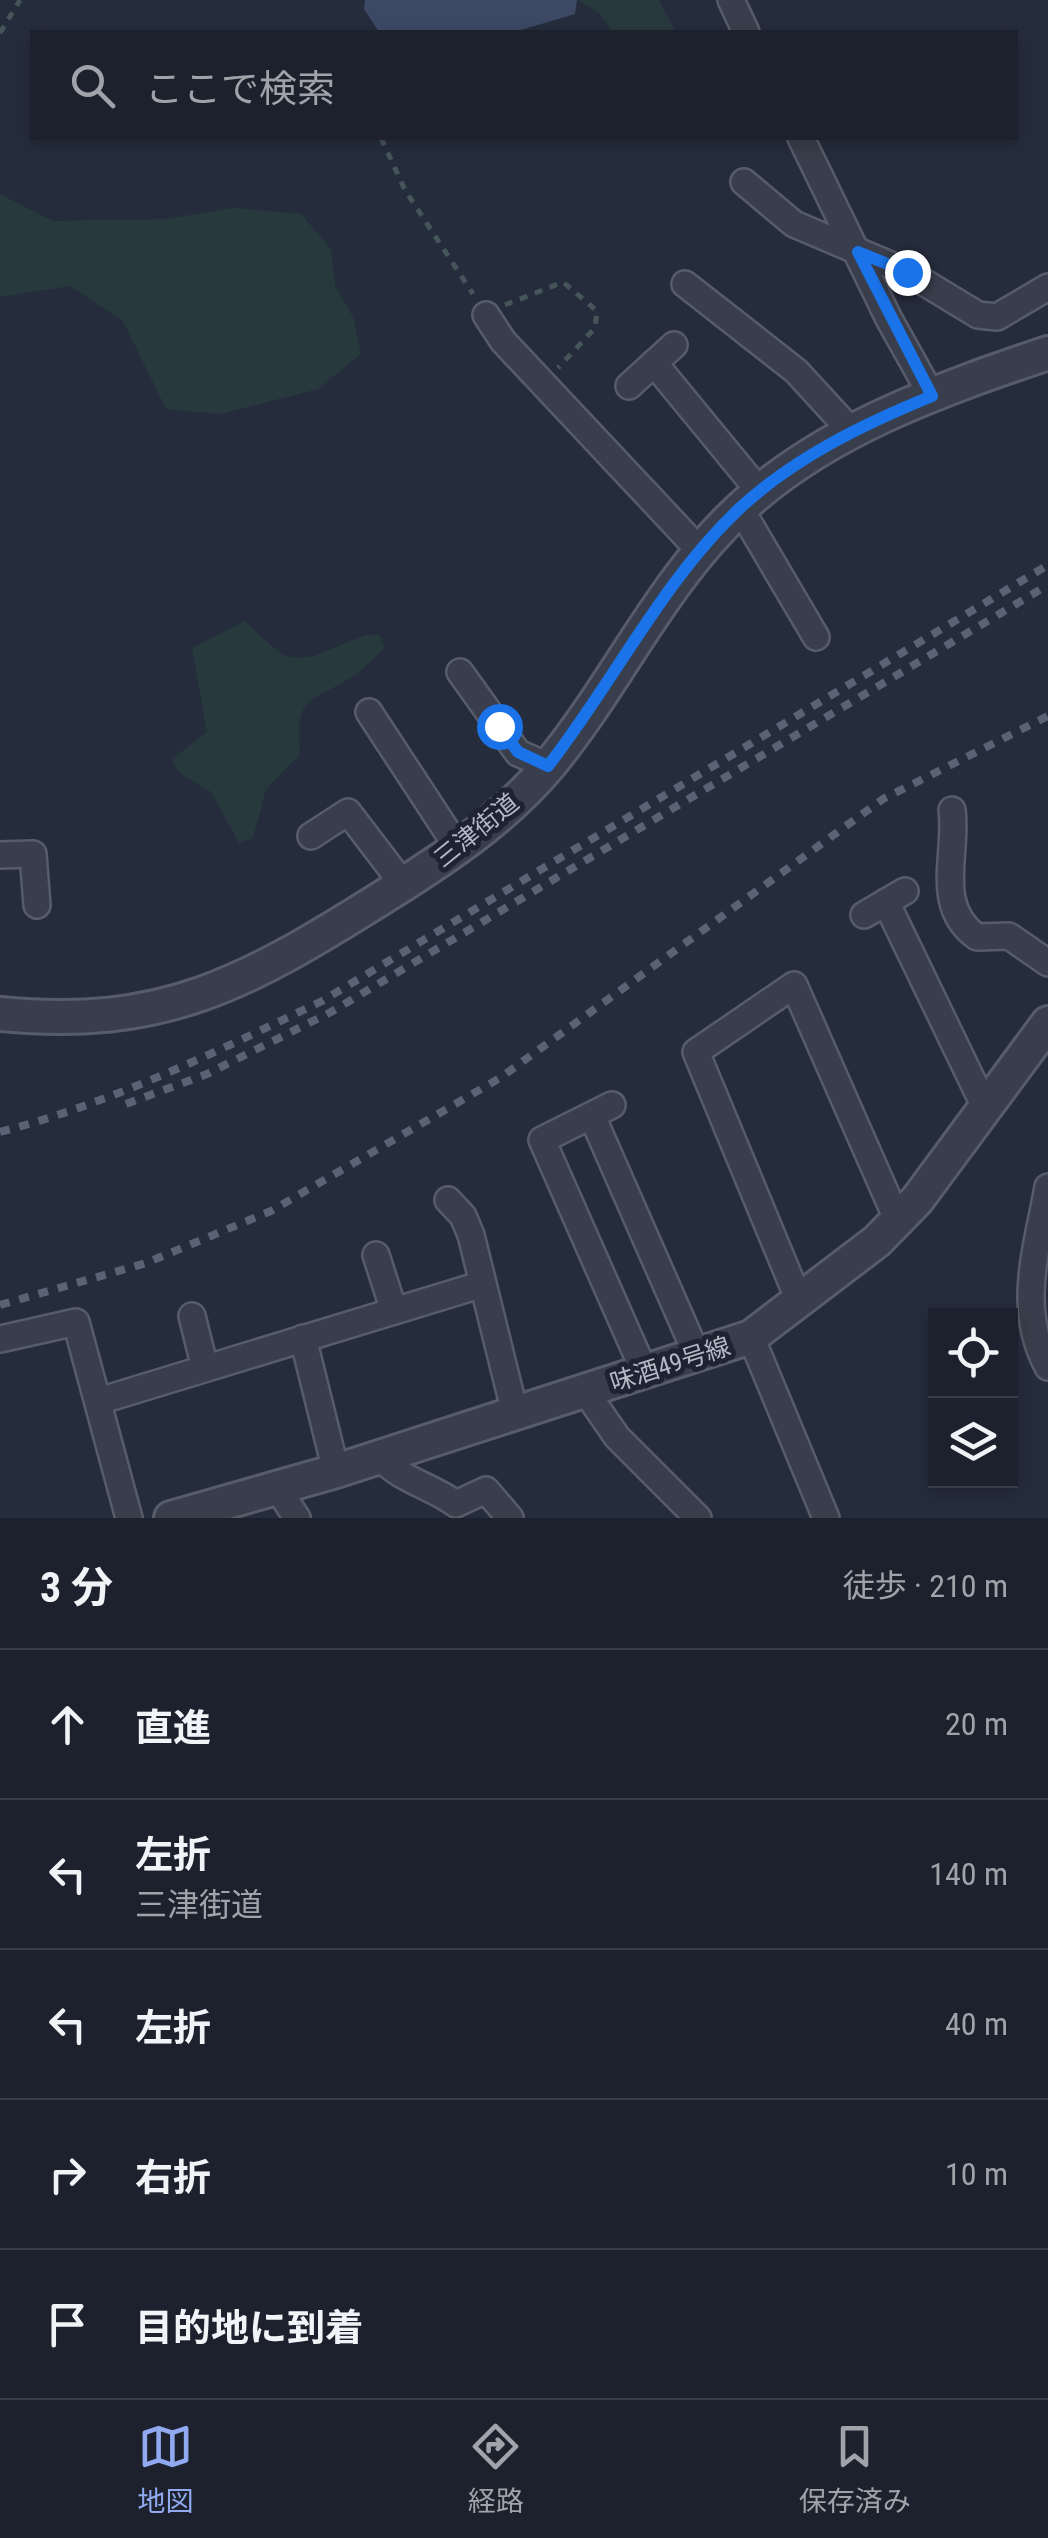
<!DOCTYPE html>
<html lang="ja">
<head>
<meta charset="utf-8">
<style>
  :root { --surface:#1c212d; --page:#292e39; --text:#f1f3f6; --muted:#a0a3aa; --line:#3a3e49; --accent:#90a9f1 }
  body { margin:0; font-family:"Roboto Condensed","Noto Sans JP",sans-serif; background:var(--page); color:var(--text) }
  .controls { position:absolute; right:30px; bottom:30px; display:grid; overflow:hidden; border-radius:0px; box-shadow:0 5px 15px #0003 }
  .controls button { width:90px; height:90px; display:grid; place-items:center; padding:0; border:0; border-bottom:2px solid var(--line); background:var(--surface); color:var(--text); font:50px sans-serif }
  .stop { position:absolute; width:30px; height:30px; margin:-22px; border:8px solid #1a73e8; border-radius:50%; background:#fff }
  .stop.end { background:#1a73e8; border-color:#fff; box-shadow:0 2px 10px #0008 }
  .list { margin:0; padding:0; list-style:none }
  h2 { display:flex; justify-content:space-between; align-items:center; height:130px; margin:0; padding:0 40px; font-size:42px }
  h2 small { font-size:32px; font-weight:400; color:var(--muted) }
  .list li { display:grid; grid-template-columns:65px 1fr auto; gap:30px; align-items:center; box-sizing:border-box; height:150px; padding:0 40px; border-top:2px solid var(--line) }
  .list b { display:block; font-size:38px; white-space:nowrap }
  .list p { margin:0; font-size:32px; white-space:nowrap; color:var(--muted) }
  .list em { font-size:32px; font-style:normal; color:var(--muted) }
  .icon { flex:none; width:55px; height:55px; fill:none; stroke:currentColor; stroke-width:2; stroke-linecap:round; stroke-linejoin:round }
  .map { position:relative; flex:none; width:1048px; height:1518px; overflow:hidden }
  .search { position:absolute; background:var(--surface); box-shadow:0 5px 15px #0003; left:30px; right:30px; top:30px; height:110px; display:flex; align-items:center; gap:25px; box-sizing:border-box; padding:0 35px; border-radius:0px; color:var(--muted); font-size:38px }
  .sheet { height:880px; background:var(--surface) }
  nav { display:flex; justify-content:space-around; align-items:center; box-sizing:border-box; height:140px; border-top:2px solid var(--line); background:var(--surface); font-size:28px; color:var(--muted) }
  nav a { display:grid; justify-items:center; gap:5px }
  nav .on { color:var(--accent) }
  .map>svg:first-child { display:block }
</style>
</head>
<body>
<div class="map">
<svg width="1048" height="1518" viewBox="0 0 1048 1518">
  <rect width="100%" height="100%" fill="#252c3c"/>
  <g fill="#28393e">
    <path d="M 577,0 L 659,0 L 676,32 L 613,32 L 598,12 Z"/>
    <path d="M 0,194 L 52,221 L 167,219 L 232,208 L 301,214 L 331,249 L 335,286 L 353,317 L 361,354 L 318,389 L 219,414 L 166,409 L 123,321 L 70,286 L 0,297 Z"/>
    <path d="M 245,621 C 256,631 268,644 281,653 C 313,672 347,631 380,635 L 384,648 C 375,657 365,667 355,675 C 311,704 295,692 300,754 L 266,789 L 253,838 L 239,843 L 211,792 L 178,772 L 172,759 L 207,732 L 192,648 Z"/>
  </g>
  <path fill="#3c4864" d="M 365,0 L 577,0 L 575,14 L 514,32 L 379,32 L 364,9 Z"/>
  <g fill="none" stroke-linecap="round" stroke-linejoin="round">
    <defs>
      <g id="minor">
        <path d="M 731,0 L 746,32"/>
        <path d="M 801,138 L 889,319 L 932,396"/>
        <path d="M 744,182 L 794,224 L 907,272 L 978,315 L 997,317 L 1048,287"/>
        <path d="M 685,284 L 796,371 L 852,432"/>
        <path d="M 486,315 L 503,341 L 701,552"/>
        <path d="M 654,363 L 760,492"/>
        <path d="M 629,386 L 674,345"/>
        <path d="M 740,508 L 816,637"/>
        <path d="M 460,672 L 518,753 L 548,766"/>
        <path d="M 369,712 L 458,848"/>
        <path d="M 952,810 C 958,853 933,906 977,937 L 1009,936 L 1048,963"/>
        <path d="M 311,836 L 348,812 L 403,884"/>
        <path d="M 0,855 L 33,854 L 37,905"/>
        <path d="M 886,902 L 985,1107"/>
        <path d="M 864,915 L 905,891"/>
        <path d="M 612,1105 L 542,1140 L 645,1373"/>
        <path d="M 592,1116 L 697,1355"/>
        <path d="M 1048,1187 C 1037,1249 1016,1308 1048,1367"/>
        <path d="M 448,1200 L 463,1216 L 471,1235 L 515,1413"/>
        <path d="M 376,1255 L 394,1311"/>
        <path d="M 798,1298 L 696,1052 L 794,985 L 897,1219"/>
        <path d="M 192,1316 L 205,1368"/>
        <path d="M 751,1337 L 826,1518"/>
        <path d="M 303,1338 L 336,1471"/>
        <path d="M 0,1339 L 76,1322 L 129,1518"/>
        <path d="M 586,1392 L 617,1437 L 698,1518"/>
        <path d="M 99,1401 L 483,1284"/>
        <path d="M 380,1457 C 400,1480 432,1486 456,1504 L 486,1490 L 510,1518"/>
        <path d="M 278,1489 L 297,1518"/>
      </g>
      <g id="tertiary">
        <path d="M 0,1014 C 163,1030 246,983 380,899 C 442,860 504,820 551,763 C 618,681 662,581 740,509 C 824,430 941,389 1048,353"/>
        <path d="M 171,1518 L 336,1471 L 751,1337 L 877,1241 L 917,1200 L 1048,1023"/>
      </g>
    </defs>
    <use href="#minor" stroke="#575c6a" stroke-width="30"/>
    <use href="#tertiary" stroke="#575c6a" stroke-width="38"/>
    <g stroke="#45555a" stroke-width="5" stroke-dasharray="8 8" stroke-linecap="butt">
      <path d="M 0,33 L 20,0"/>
      <path d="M 381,138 L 405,190 L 473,294"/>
      <path d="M 505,305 L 563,282 L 597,311 L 595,328 L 558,368"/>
    </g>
    <use href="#minor" stroke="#393e4c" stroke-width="25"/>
    <use href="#tertiary" stroke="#393e4c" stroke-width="32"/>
    <g stroke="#5b6273" stroke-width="8" stroke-dasharray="10 10" stroke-linecap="butt">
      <path d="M 126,1104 L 207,1074 L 331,1012 L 1048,585"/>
      <path d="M 0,1132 C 112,1103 218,1051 322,1001 L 1048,565"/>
      <path d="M 0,1305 L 146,1263 L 271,1211 L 500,1078 L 883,799 L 1048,716"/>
    </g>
  </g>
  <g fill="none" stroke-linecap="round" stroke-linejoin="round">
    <path stroke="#1a73e8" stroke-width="12" d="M 499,726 L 518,752 L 548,766 C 613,683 663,580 740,508 C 795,457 864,424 932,396 L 858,252 L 907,272"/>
  </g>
  <g text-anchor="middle" stroke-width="10" stroke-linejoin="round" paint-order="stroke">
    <g font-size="25" fill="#b5b9c7" stroke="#1e2331">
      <text transform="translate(476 830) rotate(-39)" y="9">三津街道</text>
      <text transform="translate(670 1364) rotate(-18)" y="9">味酒49号線</text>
    </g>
  </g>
</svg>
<div class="controls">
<button><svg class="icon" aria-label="locate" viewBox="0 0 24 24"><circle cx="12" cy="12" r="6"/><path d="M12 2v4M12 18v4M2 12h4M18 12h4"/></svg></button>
<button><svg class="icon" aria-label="layers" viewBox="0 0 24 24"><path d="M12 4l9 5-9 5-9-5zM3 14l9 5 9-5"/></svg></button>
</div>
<div class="stop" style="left:499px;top:726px"></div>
<div class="stop end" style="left:907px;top:272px"></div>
<div class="search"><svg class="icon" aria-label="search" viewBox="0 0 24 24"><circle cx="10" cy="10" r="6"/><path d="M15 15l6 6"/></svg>ここで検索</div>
</div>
<section class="sheet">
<h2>3 分<small>徒歩 · 210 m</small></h2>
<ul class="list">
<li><svg class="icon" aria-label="ahead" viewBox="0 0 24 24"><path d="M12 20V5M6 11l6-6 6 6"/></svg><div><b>直進</b></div><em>20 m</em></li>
<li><svg class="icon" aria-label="left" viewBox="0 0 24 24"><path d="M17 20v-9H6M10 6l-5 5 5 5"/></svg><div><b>左折</b><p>三津街道</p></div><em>140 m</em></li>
<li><svg class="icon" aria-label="left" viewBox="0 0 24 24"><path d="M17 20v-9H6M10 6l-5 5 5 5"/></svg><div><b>左折</b></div><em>40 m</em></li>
<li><svg class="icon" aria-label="right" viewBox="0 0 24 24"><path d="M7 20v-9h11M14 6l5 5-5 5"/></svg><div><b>右折</b></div><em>10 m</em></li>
<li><svg class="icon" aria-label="arrive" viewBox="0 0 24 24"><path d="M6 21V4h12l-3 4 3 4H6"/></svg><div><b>目的地に到着</b></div></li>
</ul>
</section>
<nav>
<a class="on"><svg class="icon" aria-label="map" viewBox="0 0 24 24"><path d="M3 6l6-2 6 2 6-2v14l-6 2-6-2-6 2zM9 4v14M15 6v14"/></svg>地図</a>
<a><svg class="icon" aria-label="directions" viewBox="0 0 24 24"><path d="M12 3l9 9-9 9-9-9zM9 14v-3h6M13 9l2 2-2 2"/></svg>経路</a>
<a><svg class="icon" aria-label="saved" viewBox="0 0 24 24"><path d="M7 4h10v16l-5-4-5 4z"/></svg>保存済み</a>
</nav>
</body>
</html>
